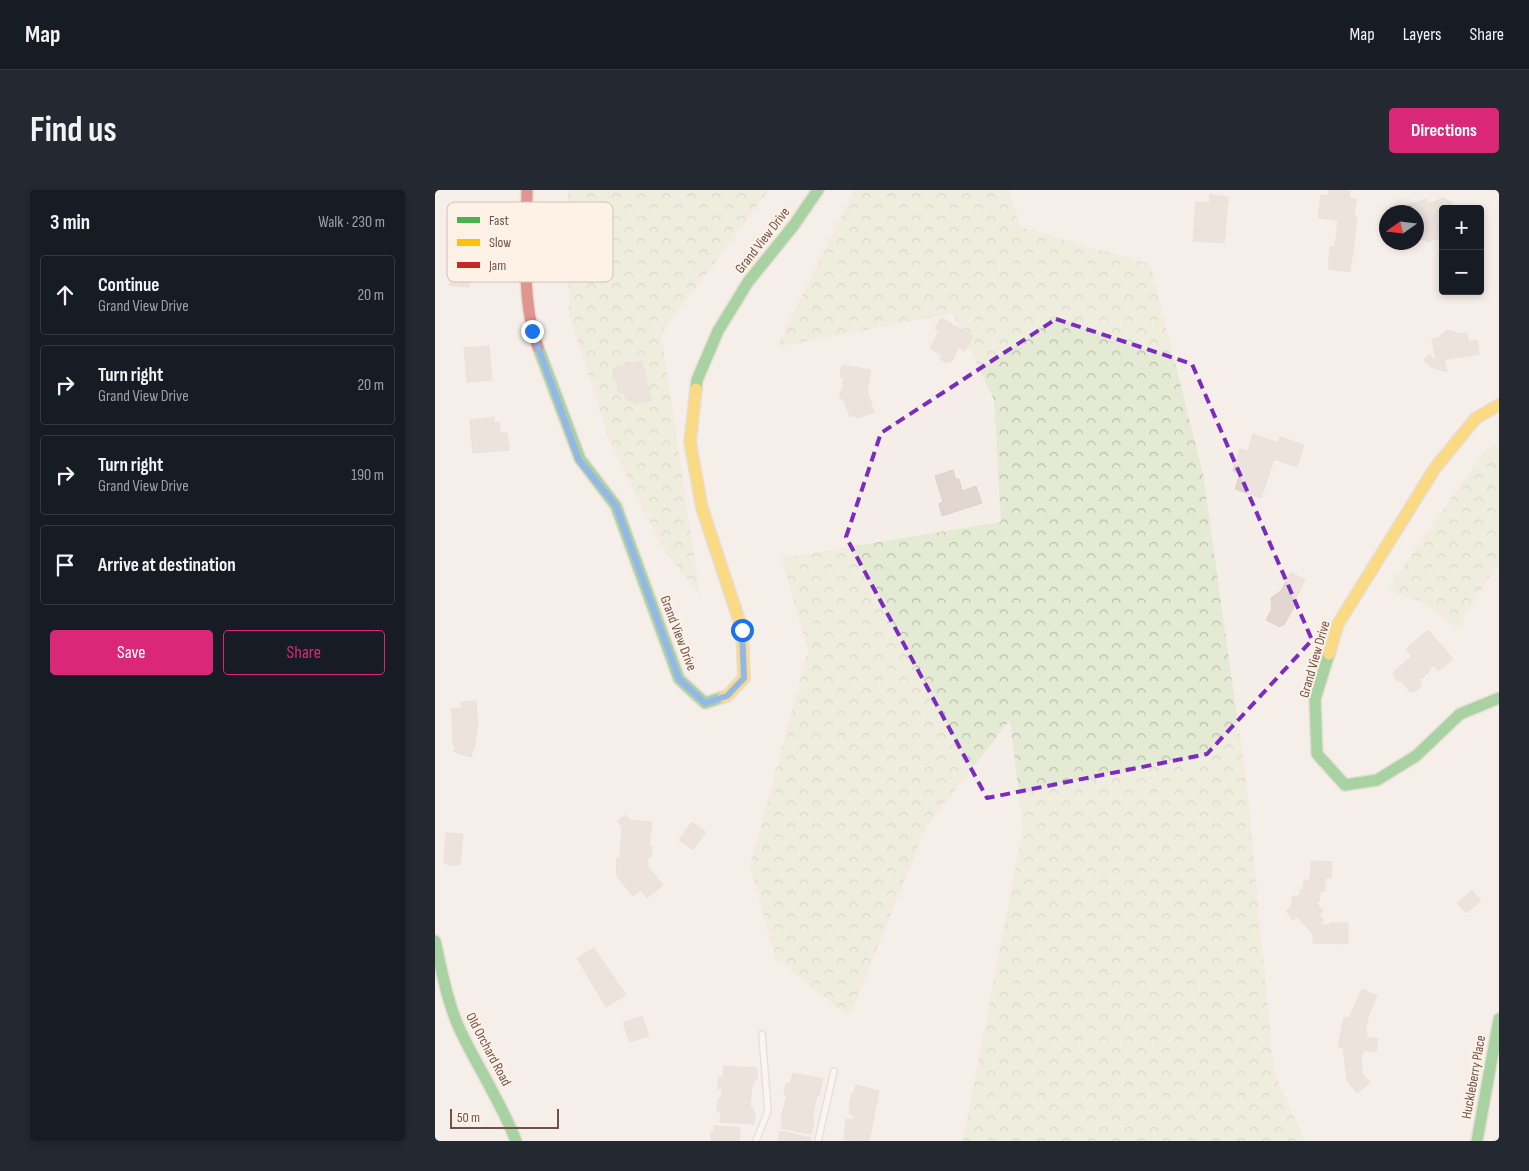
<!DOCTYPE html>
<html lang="en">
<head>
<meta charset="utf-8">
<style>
  :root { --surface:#171b24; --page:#242831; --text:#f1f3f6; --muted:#9ea1a6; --line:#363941; --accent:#db2777 }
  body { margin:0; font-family:"Sofia Sans Condensed",sans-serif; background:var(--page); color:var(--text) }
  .controls { position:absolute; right:15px; top:15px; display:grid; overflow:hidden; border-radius:5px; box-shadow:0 2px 8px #0003 }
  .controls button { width:45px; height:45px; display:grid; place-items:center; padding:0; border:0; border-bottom:1px solid var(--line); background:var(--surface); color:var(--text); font:25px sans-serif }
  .compass { position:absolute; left:944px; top:15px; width:45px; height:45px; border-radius:50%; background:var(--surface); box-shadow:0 2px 8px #0003; rotate:256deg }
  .scale { position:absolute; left:15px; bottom:12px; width:109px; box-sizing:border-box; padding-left:5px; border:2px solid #71524a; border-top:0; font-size:14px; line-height:18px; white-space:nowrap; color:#71524a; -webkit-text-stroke:4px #fef2e7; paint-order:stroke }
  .stop { position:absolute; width:15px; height:15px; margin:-11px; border:4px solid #1a73e8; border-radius:50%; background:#fff }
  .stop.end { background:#1a73e8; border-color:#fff; box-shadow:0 1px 5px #0008 }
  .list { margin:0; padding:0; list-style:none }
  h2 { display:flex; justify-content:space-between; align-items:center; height:65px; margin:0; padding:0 20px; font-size:21px }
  h2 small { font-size:16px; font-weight:400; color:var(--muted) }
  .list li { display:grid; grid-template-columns:32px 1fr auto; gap:15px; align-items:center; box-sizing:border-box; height:80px; margin:0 10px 10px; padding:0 10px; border:1px solid var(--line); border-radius:5px }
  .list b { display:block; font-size:19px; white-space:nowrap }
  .list p { margin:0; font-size:16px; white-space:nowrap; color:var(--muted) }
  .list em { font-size:16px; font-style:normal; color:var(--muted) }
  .actions { display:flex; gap:10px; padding:15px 20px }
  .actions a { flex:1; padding:11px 0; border:1px solid var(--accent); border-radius:5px; text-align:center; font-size:18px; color:var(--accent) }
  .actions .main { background:var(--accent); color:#fff }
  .icon { flex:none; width:28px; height:28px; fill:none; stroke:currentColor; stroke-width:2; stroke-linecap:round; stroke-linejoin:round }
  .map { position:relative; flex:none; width:1064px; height:951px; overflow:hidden; border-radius:5px }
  header { display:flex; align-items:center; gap:30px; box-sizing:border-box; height:70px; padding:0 25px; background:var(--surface); border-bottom:1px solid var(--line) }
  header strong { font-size:24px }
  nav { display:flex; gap:28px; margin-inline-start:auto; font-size:18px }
  .intro { display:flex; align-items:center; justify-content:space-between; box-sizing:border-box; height:120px; padding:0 30px }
  h1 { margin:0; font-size:35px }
  .button { padding:12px 22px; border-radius:5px; background:var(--accent); color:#fff; font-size:18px; font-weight:700 }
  main { display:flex; gap:30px; padding:0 30px }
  aside { flex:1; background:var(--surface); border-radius:5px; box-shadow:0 2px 8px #0003 }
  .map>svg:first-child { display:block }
</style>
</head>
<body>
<header>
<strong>Map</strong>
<nav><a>Map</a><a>Layers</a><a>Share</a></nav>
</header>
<div class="intro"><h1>Find us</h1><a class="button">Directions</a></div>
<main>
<aside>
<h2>3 min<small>Walk · 230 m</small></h2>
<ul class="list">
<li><svg class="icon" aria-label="ahead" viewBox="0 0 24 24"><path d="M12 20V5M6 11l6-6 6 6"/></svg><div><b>Continue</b><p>Grand View Drive</p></div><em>20 m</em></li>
<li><svg class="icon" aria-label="right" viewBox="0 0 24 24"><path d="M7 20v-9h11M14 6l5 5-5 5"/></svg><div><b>Turn right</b><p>Grand View Drive</p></div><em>20 m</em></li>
<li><svg class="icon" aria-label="right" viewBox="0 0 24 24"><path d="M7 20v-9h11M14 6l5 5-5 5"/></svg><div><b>Turn right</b><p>Grand View Drive</p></div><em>190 m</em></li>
<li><svg class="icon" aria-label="arrive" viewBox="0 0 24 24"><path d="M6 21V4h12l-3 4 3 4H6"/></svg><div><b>Arrive at destination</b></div></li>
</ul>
<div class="actions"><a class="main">Save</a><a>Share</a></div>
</aside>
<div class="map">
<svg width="1064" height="951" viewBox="0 0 1064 951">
  <defs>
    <pattern id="forest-crowns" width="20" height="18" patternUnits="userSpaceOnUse" patternTransform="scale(1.25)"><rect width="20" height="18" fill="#e4ead3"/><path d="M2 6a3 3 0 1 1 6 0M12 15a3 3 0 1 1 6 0" fill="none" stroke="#bdc0ad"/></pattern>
  </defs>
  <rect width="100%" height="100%" fill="#f5eee8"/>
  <g fill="url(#forest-crowns)">
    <path d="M 133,0 L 334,0 L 226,144 L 265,406 L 227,356 L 175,252 L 134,124 Z"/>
    <path d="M 419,0 L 574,0 L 585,37 L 715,74 L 768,284 L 812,597 L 839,883 L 870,951 L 528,951 L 588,638 L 575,530 L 492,636 L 414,827 L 340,767 L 315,676 L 373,461 L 347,368 L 566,332 L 559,210 L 518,123 L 342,157 Z"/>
    <path d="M 1064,253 L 1064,380 L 1060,378 L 1022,438 L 988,412 L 952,400 L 1052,258 Z"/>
  </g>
  <g fill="#e1d6d0" stroke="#ded0ca">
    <path d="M 894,0 L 915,1 L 914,8 L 921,9 L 919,27 L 922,28 L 915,82 L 893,79 L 895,57 L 900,57 L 903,30 L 883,28 L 886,5 L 893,6 Z"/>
    <path d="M 775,5 L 793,7 L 789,53 L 758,51 L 761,12 L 775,13 Z"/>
    <path d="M 1008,8 L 1017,13 L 1019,19 L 1008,19 L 1008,47 L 992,52 L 991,48 L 985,50 L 982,41 L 982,22 L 969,22 L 973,20 L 972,15 L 991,9 L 993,14 Z"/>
    <path d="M 20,37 L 35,38 L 34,45 L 48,46 L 47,49 L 57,50 L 55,67 L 36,66 L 34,97 L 14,95 Z"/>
    <path d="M 506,128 L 538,146 L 530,161 L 523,157 L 517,172 L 513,170 L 512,173 L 505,169 L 507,165 L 495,158 L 504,142 L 500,139 Z"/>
    <path d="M 1013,140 L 1021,142 L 1022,144 L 1032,143 L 1033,152 L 1042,150 L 1044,164 L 1001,171 L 997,149 L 1006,147 L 1006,145 Z"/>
    <path d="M 54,156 L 57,190 L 32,192 L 29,158 Z"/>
    <path d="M 994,165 L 1001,171 L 1009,170 L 1012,182 L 996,177 L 989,170 Z"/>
    <path d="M 207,171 L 216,210 L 200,214 L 199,210 L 194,211 L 190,208 L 189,202 L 184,203 L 178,178 Z"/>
    <path d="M 407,175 L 436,180 L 432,201 L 439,222 L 422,228 L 420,225 L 415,227 L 410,213 L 404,205 L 409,195 L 407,193 L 409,188 L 405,187 Z"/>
    <path d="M 59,227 L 59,233 L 64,232 L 65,243 L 72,243 L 74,260 L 38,263 L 35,230 Z"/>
    <path d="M 818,244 L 843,253 L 845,247 L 869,255 L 862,277 L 839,269 L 826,308 L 800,299 L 805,284 L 798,281 L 805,259 L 813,261 Z"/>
    <path d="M 518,280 L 521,290 L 524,289 L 527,301 L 541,296 L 547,313 L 507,326 L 504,314 L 508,312 L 500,286 Z"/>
    <path d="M 856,382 L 870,390 L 859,412 L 861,413 L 849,435 L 847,434 L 845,437 L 831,430 L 837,419 L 836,408 L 846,401 Z"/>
    <path d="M 993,440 L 1018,469 L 1004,481 L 999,475 L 993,480 L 995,481 L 986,489 L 985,487 L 983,489 L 986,493 L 986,497 L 979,502 L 975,502 L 966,491 L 963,491 L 959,486 L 958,483 L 977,466 L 971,459 Z"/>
    <path d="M 41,511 L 43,538 L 41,540 L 42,545 L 40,548 L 40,554 L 36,567 L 19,562 L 21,555 L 18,555 L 17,533 L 18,533 L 16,519 L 27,518 L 26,512 Z"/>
    <path d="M 190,625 L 195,630 L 217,632 L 214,656 L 217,656 L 216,667 L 213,667 L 213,677 L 228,695 L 212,708 L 206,700 L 198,706 L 182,686 L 181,669 L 185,667 L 187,637 L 182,631 Z"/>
    <path d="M 257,632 L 271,642 L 258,660 L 244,650 Z"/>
    <path d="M 11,643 L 28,644 L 25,675 L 12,675 L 12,673 L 9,673 Z"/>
    <path d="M 876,671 L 897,672 L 896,688 L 890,688 L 890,701 L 885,702 L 885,710 L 881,713 L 888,721 L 884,725 L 889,730 L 885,733 L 887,735 L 895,735 L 895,733 L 913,733 L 913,754 L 878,753 L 878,744 L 862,727 L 858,730 L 851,721 L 857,715 L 857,706 L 865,706 L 865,700 L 868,700 L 869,690 L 875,690 Z"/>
    <path d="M 1037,700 L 1046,711 L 1031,723 L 1022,713 Z"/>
    <path d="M 159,758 L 191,805 L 171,817 L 142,768 Z"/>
    <path d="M 927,799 L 942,806 L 934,824 L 930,841 L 932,842 L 931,847 L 943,849 L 941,862 L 929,860 L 926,869 L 927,883 L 935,893 L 922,903 L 912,890 L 908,858 L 903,857 L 909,827 L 914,828 Z"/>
    <path d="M 207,826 L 214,846 L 195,852 L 188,833 Z"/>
    <path d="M 289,876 L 322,878 L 322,890 L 319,890 L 319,894 L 317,894 L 315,917 L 318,918 L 318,921 L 320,922 L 319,934 L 285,932 L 286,921 L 282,921 L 283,909 L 286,909 L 287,899 L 283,899 L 284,887 L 288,887 Z"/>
    <path d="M 358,883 L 388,889 L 385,902 L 384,906 L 382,905 L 377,928 L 379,928 L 379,932 L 376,944 L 346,938 L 348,927 L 346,927 L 352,906 L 349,905 L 351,893 L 355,894 Z"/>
    <path d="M 421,895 L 444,901 L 434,951 L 409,950 L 411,929 L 417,930 L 419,925 L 414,924 L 416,916 L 414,916 L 417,903 L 419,903 Z"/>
    <path d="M 279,936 L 305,938 L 304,951 L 276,951 L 276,942 L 279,942 Z"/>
    <path d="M 345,941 L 376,948 L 375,951 L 343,951 Z"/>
  </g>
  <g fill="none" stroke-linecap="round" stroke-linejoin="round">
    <defs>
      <g id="lane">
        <path d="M 321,951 L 333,921 L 327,844"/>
        <path d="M 383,951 L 399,881"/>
      </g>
      <g id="fast">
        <path d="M 103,157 L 145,269 L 181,316 L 244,489 L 270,513 L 288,507"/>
        <path d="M 261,199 L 262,190 L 283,141 L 313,92 L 359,35 L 383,0"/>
        <path d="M 894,464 L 880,509 L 882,564 L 910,595 L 942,590 L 981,566 L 1025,524 L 1064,508"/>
        <path d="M 0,751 C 7,781 12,812 25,840 C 43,878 66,912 81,951"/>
        <path d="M 1042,951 L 1064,829"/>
      </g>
      <g id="slow">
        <path d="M 261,199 L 255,252 L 267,318 L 307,439 L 309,488 L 292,506 L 288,507"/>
        <path d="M 894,464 L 903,434 L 1000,278 L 1041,228 L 1064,215"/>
      </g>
      <path id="jam" d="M 92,0 C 91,48 86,113 103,157"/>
    </defs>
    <use href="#lane" stroke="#d3c9c5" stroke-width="8"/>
    <use href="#fast" stroke="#d4c9c4" stroke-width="14"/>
    <use href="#slow" stroke="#d4c9c4" stroke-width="14"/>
    <use href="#jam" stroke="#d4c9c4" stroke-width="14"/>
    <use href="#lane" stroke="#fefcfc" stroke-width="5.5"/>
    <use href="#fast" stroke="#4caf50" stroke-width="11"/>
    <use href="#slow" stroke="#ffc107" stroke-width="11"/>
    <use href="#jam" stroke="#c62828" stroke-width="11"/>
  </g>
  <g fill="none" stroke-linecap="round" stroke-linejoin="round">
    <path stroke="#1a73e8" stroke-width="6" d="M 97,141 L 144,270 L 181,316 L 244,489 L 270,513 L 292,506 L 309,488 L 307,440"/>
  </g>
  <path d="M0 0H1064V951H0ZM 621,129 L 757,174 L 877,450 L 772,564 L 552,608 L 411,347 L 446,243 Z" fill="#f5eee8" fill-opacity=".55" fill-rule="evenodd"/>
  <path fill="none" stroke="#7b2cbf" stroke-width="4" stroke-dasharray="10 6" stroke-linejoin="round" d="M 621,129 L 757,174 L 877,450 L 772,564 L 552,608 L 411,347 L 446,243 Z"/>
  <g text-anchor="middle" stroke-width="4" stroke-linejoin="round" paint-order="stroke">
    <g font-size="14" fill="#71524a" stroke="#fef2e7">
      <text transform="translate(327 50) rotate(-52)" y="5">Grand View Drive</text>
      <text transform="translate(244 443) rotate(69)" y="5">Grand View Drive</text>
      <text transform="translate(879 469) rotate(-74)" y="5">Grand View Drive</text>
      <text transform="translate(54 859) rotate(62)" y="5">Old Orchard Road</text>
      <text transform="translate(1038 887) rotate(-80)" y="5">Huckleberry Place</text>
    </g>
  </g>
  <rect x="12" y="12" width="166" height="80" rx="8" fill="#fef2e7" stroke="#d4c2b8" stroke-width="1"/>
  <rect x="22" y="27" width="23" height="6" fill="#4caf50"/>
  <rect x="22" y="49" width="23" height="7" fill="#ffc107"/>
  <rect x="22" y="72" width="23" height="6" fill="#c62828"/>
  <g font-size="14" fill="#71524a">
    <text x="54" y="35">Fast</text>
    <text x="54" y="57">Slow</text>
    <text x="54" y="80">Jam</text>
  </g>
</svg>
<div class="controls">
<button>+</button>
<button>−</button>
</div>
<svg class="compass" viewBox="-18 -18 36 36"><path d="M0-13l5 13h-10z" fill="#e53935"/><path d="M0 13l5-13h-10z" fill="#9ea1a6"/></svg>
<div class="scale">50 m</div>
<div class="stop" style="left:307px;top:440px"></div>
<div class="stop end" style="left:97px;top:141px"></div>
</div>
</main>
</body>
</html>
